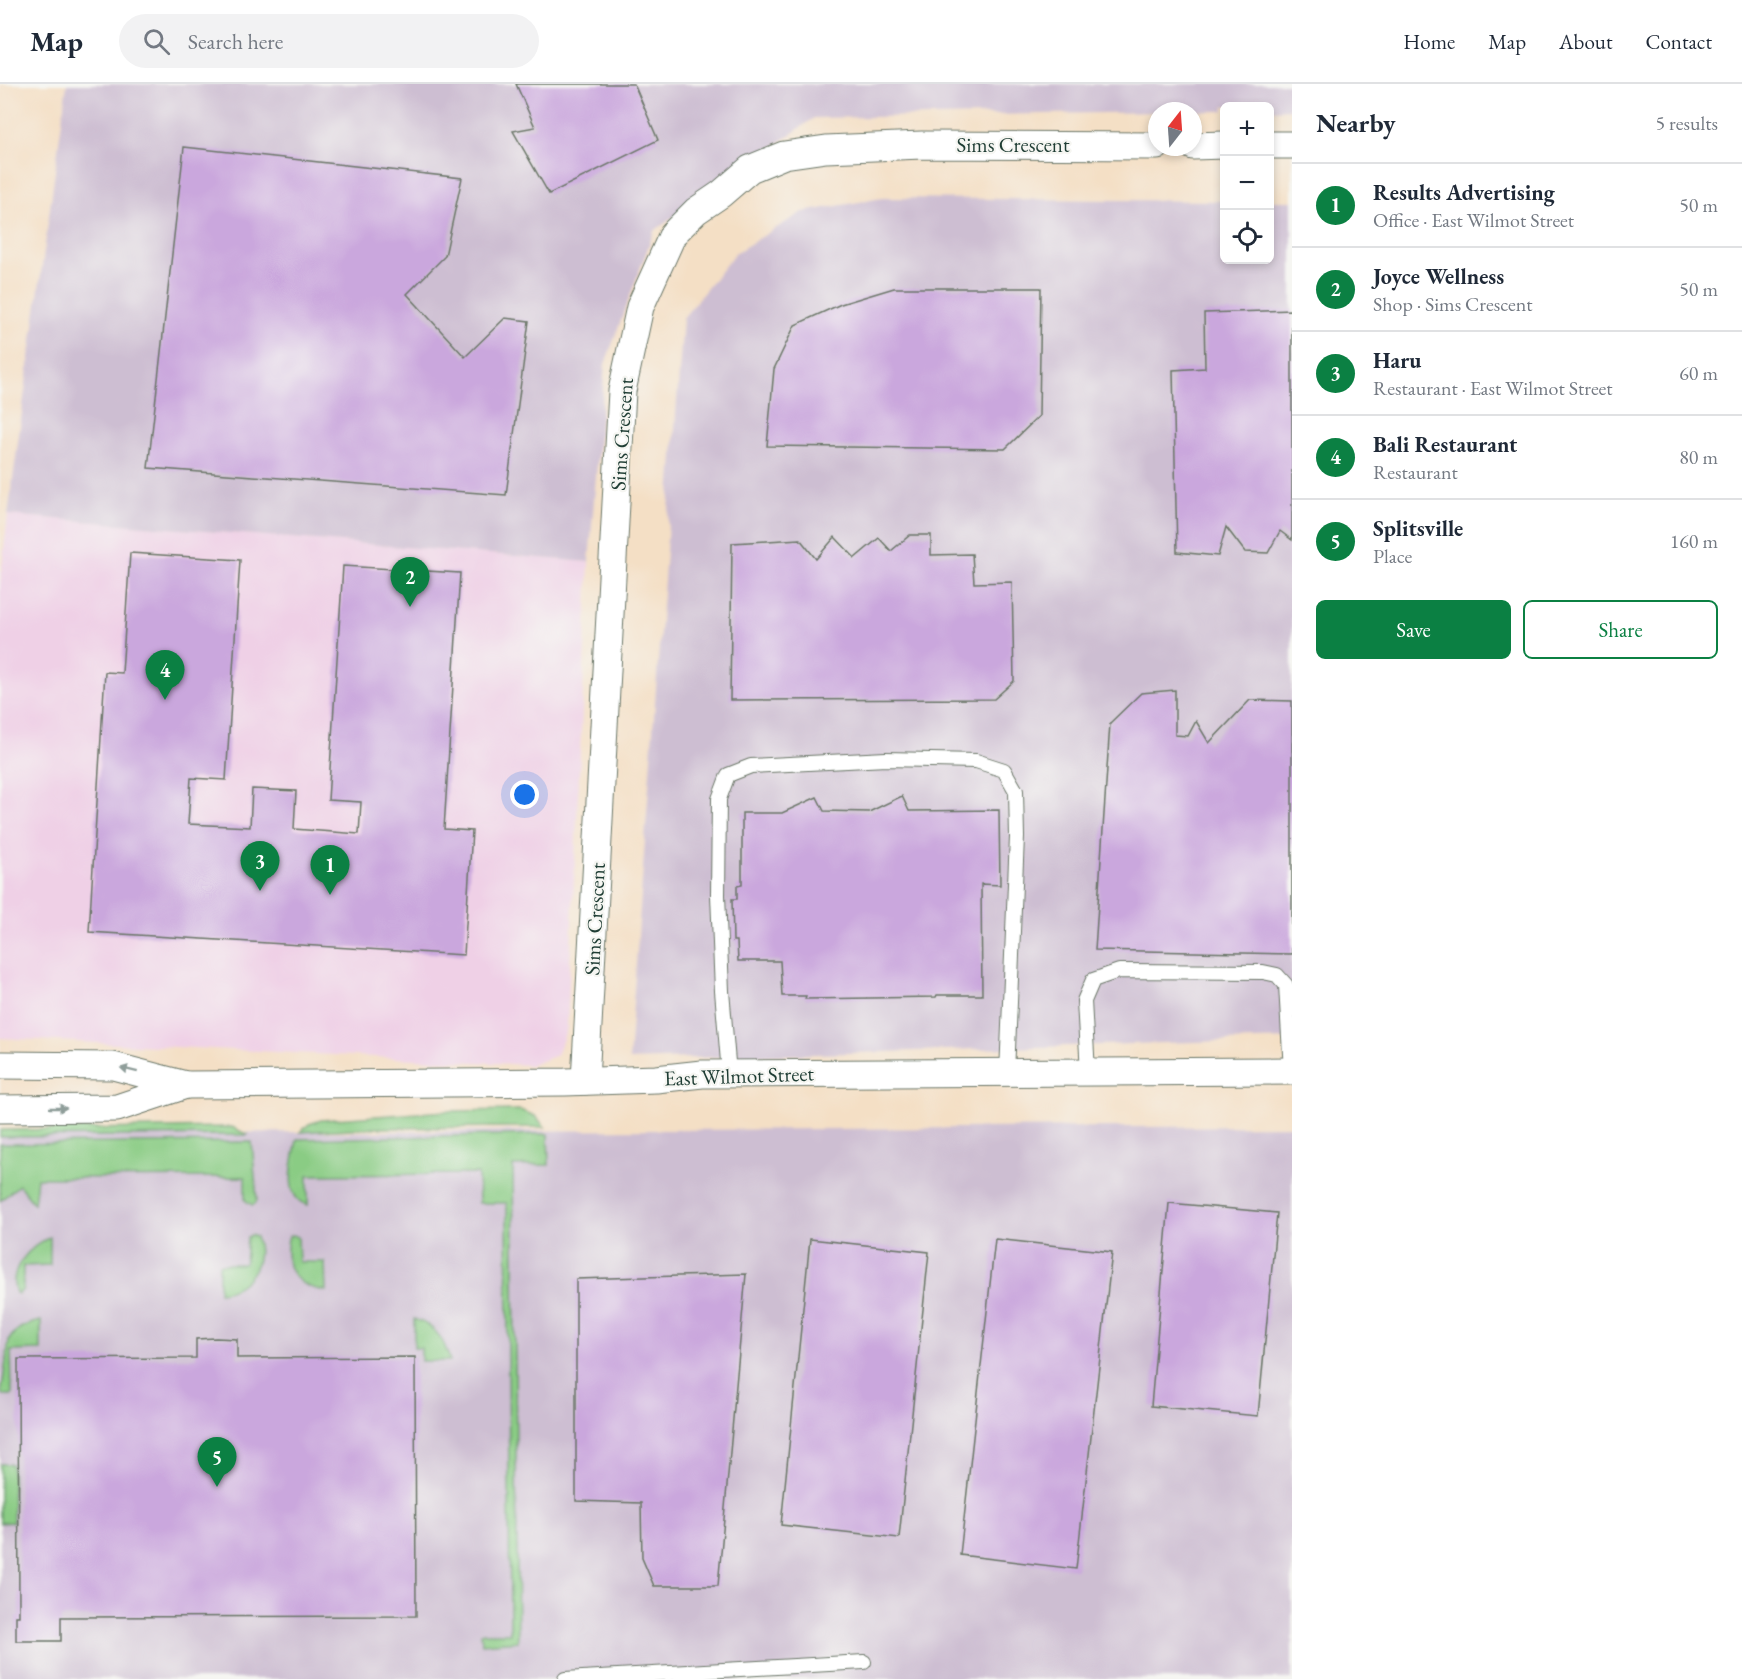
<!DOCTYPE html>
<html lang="en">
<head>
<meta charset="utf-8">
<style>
  :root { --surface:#fff; --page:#f2f2f3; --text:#1f2937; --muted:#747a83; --line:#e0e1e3; --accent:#0b8043 }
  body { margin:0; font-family:"EB Garamond",serif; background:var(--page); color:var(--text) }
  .controls { position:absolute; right:18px; top:18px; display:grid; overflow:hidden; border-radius:9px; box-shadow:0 3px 9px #0003 }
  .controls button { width:54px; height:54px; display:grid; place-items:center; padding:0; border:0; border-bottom:2px solid var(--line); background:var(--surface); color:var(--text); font:30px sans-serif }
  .compass { position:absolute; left:1148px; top:18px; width:54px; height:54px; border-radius:50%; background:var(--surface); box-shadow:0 3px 9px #0003; rotate:17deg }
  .you { position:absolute; left:525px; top:711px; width:21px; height:21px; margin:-15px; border:4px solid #fff; border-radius:50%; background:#1a73e8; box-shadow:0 0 0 9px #1a73e833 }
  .badge { display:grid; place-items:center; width:39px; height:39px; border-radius:50%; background:var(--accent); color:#fff; font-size:20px; font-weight:700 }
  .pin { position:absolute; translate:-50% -50px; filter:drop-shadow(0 2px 3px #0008) }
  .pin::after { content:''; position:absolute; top:32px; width:21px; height:18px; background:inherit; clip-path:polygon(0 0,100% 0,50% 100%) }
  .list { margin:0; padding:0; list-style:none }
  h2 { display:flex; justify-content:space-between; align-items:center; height:78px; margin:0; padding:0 24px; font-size:26px }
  h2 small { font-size:20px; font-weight:400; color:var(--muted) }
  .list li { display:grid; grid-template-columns:39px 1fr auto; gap:18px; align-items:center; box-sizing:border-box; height:84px; padding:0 24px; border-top:2px solid var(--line) }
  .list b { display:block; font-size:22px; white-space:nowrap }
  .list p { margin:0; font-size:20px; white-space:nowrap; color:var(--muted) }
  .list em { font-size:20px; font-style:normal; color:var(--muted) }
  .actions { display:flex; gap:12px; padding:18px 24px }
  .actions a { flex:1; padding:14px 0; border:2px solid var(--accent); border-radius:9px; text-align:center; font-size:21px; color:var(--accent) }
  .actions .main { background:var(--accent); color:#fff }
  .icon { flex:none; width:33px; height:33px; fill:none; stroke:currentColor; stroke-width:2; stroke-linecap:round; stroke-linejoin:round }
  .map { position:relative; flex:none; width:1292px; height:1595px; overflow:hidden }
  header { display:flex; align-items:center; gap:36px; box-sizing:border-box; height:84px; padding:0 30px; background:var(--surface); border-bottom:2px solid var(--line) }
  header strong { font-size:28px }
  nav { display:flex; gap:33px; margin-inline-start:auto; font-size:21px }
  .search { width:420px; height:54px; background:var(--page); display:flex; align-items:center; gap:15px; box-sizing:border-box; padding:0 21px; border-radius:33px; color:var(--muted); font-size:22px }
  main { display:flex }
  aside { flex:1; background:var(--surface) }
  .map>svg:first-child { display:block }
</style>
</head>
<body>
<header>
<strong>Map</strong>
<div class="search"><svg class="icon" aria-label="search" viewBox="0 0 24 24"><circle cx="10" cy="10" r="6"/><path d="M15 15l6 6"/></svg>Search here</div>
<nav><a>Home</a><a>Map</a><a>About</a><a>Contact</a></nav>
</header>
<main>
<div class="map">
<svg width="1292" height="1595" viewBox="0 0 1292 1595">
  <rect width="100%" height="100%" fill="#f6f6f2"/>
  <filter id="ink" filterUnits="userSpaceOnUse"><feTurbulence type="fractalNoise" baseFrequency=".0167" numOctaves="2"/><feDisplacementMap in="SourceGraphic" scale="12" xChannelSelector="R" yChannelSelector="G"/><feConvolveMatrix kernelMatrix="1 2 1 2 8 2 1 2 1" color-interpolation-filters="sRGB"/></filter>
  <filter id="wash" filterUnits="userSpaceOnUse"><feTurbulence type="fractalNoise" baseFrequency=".008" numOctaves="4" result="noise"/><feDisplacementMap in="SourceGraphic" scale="24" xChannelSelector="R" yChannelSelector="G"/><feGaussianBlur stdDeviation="1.35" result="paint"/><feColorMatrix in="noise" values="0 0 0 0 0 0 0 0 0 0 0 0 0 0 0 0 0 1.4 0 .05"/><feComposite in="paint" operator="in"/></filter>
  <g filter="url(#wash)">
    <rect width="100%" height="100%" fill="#f4dfc5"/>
    <path fill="#efd0e6" d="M 8,431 L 589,478 L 567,944 L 557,971 L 531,981 L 0,954 L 0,500 Z"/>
    <g fill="#cdbed2">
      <path d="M 67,0 L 1292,0 L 1292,25 L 1270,26 L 1270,22 L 1224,22 L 1224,27 L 814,34 L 654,147 L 605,280 L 589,478 L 8,431 Z"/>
      <path d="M 882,114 L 1224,117 L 1224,176 L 1270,176 L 1270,117 L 1292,117 L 1292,955 L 629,976 L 683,234 L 735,169 L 803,128 Z"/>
      <path d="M 1292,1042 L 1292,1595 L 0,1595 L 0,1050 Z"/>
    </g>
    <g fill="#8acc84" stroke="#54845c" stroke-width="1.5">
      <path d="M 520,1026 L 535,1032 L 545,1043 L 368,1044 L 300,1048 L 309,1040 L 321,1036 L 446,1027 Z"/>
      <path d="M 232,1043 L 248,1051 L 0,1053 L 0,1046 Z"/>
      <path d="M 548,1050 L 549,1081 L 513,1082 L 518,1557 L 482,1560 L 481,1549 L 510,1549 L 507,1119 L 479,1119 L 478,1090 L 308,1091 L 308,1121 C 281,1115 294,1074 297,1055 Z"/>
      <path d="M 252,1058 L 257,1116 L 255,1120 L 252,1121 L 245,1116 L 245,1093 L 37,1094 L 34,1120 L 19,1101 L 0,1117 L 0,1060 Z"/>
      <path d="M 251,1151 L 256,1153 C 266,1180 246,1206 219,1208 L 219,1180 L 245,1180 L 247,1153 Z"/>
      <path d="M 293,1151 L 298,1153 L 299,1178 L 325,1178 L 326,1207 C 302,1204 286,1191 287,1166 C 287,1160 287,1157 289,1152 Z"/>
      <path d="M 50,1153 L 50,1181 L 23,1182 L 23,1205 L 19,1210 L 16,1209 C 7,1184 30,1163 50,1153 Z"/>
      <path d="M 414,1235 C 436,1242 444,1255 450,1277 L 421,1277 L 421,1264 L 414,1264 Z"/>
      <path d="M 41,1237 L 41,1266 L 11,1267 L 12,1311 L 1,1311 L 9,1256 C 17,1243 26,1240 41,1237 Z"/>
      <path d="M 0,1380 L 12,1380 L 13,1438 L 0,1439 Z"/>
    </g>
    <g id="blocks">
      <g fill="#caa7dd">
        <path d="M 516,0 L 634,0 L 658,56 L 549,110 L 513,47 L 535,43 Z"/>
        <path d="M 184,63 L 462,94 L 445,172 L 407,210 L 465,273 L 505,234 L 529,237 L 506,411 L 148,384 Z"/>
        <path d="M 894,204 L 1041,204 L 1039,332 L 1005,365 L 767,362 L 774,285 L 795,241 L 841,220 Z"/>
        <path d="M 1292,226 L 1292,456 L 1280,447 L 1268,469 L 1245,468 L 1226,443 L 1218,472 L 1177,468 L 1173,286 L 1205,284 L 1204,229 Z"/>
        <path d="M 910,451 L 931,451 L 931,471 L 972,470 L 974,499 L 1012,498 L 1014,597 L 994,615 L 730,616 L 732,459 L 800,455 L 816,475 L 835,453 L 855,474 L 879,454 L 891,467 Z"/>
        <path d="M 130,469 L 240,476 L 226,696 L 191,694 L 188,740 L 250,743 L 252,705 L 296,707 L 294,745 L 359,750 L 361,718 L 328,716 L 343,482 L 460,489 L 444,745 L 472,747 L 464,871 L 89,848 L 105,588 L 122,589 Z"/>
        <path d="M 1175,606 L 1175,651 L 1188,652 L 1196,637 L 1209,659 L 1250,616 L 1292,617 L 1292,870 L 1095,866 L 1110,639 L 1141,609 Z"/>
        <path d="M 902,712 L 909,727 L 999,726 L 1000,801 L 981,800 L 982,911 L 937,911 L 936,913 L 805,915 L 806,912 L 782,912 L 780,877 L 738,877 L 737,857 L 733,857 L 732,815 L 737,815 L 737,802 L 742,801 L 742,729 L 782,729 L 817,713 L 824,727 L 869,728 Z"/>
        <path d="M 1169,1119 L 1277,1129 L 1258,1332 L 1151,1322 Z"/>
        <path d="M 810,1155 L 929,1168 L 899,1454 L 781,1441 Z"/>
        <path d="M 995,1155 L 1112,1168 L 1076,1485 L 960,1471 Z"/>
        <path d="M 746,1190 L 718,1502 L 654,1502 L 642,1474 L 641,1419 L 576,1417 L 576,1195 Z"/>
        <path d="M 216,1254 L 237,1255 L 237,1274 L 415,1273 L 416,1532 L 61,1533 L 61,1557 L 16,1557 L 16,1532 L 19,1532 L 18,1275 L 196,1274 L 196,1255 Z"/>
      </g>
    </g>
  </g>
  <g filter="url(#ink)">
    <use href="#blocks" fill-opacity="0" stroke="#6a7667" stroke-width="1.5"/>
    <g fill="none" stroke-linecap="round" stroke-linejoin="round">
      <defs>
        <g id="lane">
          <path d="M 1088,988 L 1084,917 L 1093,896 L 1119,887 L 1263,888 L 1277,891 L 1286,901 L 1291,987"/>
          <path d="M 729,990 L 722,907 L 718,811 L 719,715 L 728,691 L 751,682 L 886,675 L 976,677 L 1004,686 L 1016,707 L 1017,753 L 1007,989"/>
          <path d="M 565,1595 L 864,1578"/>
        </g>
        <g id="street">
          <path d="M 1270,61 L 1292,61"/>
          <path d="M 1193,62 L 1224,61"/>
          <path d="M 0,981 L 113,982 L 186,1001 L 565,998 L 656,995 L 702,990 L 1292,987"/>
          <path d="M 585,997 L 622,307 L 640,223 L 673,150 L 696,127 L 721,110 L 750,85 L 784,71 L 826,65 L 922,61 L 1157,62"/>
          <path d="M 0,1025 L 117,1024 L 186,1001"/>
        </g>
      </defs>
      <use href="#lane" stroke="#6a7667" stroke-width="16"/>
      <use href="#street" stroke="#6a7667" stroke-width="29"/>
      <use href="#lane" stroke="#fff" stroke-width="14"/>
      <use href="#street" stroke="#fff" stroke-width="27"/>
    </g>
    <defs><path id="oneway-solid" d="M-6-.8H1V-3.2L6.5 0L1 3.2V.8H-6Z" transform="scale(1.5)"/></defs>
    <g fill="#8f9e9a">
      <use href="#oneway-solid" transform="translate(129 986) rotate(-166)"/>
      <use href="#oneway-solid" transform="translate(58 1024)"/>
    </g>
  </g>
  <g text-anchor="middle" stroke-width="4.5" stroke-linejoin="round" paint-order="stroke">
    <g font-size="21" fill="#1f3d34" stroke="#f6f6f2">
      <text x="1013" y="68">Sims Crescent</text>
      <text transform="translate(622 350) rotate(-86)" y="7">Sims Crescent</text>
      <text transform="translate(595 835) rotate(-87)" y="7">Sims Crescent</text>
      <text transform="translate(739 992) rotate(-2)" y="7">East Wilmot Street</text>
    </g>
  </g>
</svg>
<div class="controls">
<button>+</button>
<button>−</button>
<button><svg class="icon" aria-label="locate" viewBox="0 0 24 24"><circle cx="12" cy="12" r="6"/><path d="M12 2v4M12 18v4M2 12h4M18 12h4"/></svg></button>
</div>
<svg class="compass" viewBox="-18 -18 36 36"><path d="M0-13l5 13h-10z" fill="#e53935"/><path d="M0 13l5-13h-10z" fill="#747a83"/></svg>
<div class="you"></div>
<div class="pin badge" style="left:330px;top:811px">1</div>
<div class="pin badge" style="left:410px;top:523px">2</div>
<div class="pin badge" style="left:260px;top:807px">3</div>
<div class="pin badge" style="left:165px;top:616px">4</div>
<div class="pin badge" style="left:217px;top:1403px">5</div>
</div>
<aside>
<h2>Nearby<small>5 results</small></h2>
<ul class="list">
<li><span class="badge">1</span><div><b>Results Advertising</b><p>Office · East Wilmot Street</p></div><em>50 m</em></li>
<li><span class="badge">2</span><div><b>Joyce Wellness</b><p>Shop · Sims Crescent</p></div><em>50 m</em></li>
<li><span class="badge">3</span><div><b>Haru</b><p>Restaurant · East Wilmot Street</p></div><em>60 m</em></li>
<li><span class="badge">4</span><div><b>Bali Restaurant</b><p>Restaurant</p></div><em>80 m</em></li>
<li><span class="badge">5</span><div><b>Splitsville</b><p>Place</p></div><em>160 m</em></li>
</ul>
<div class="actions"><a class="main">Save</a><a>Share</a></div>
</aside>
</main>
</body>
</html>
